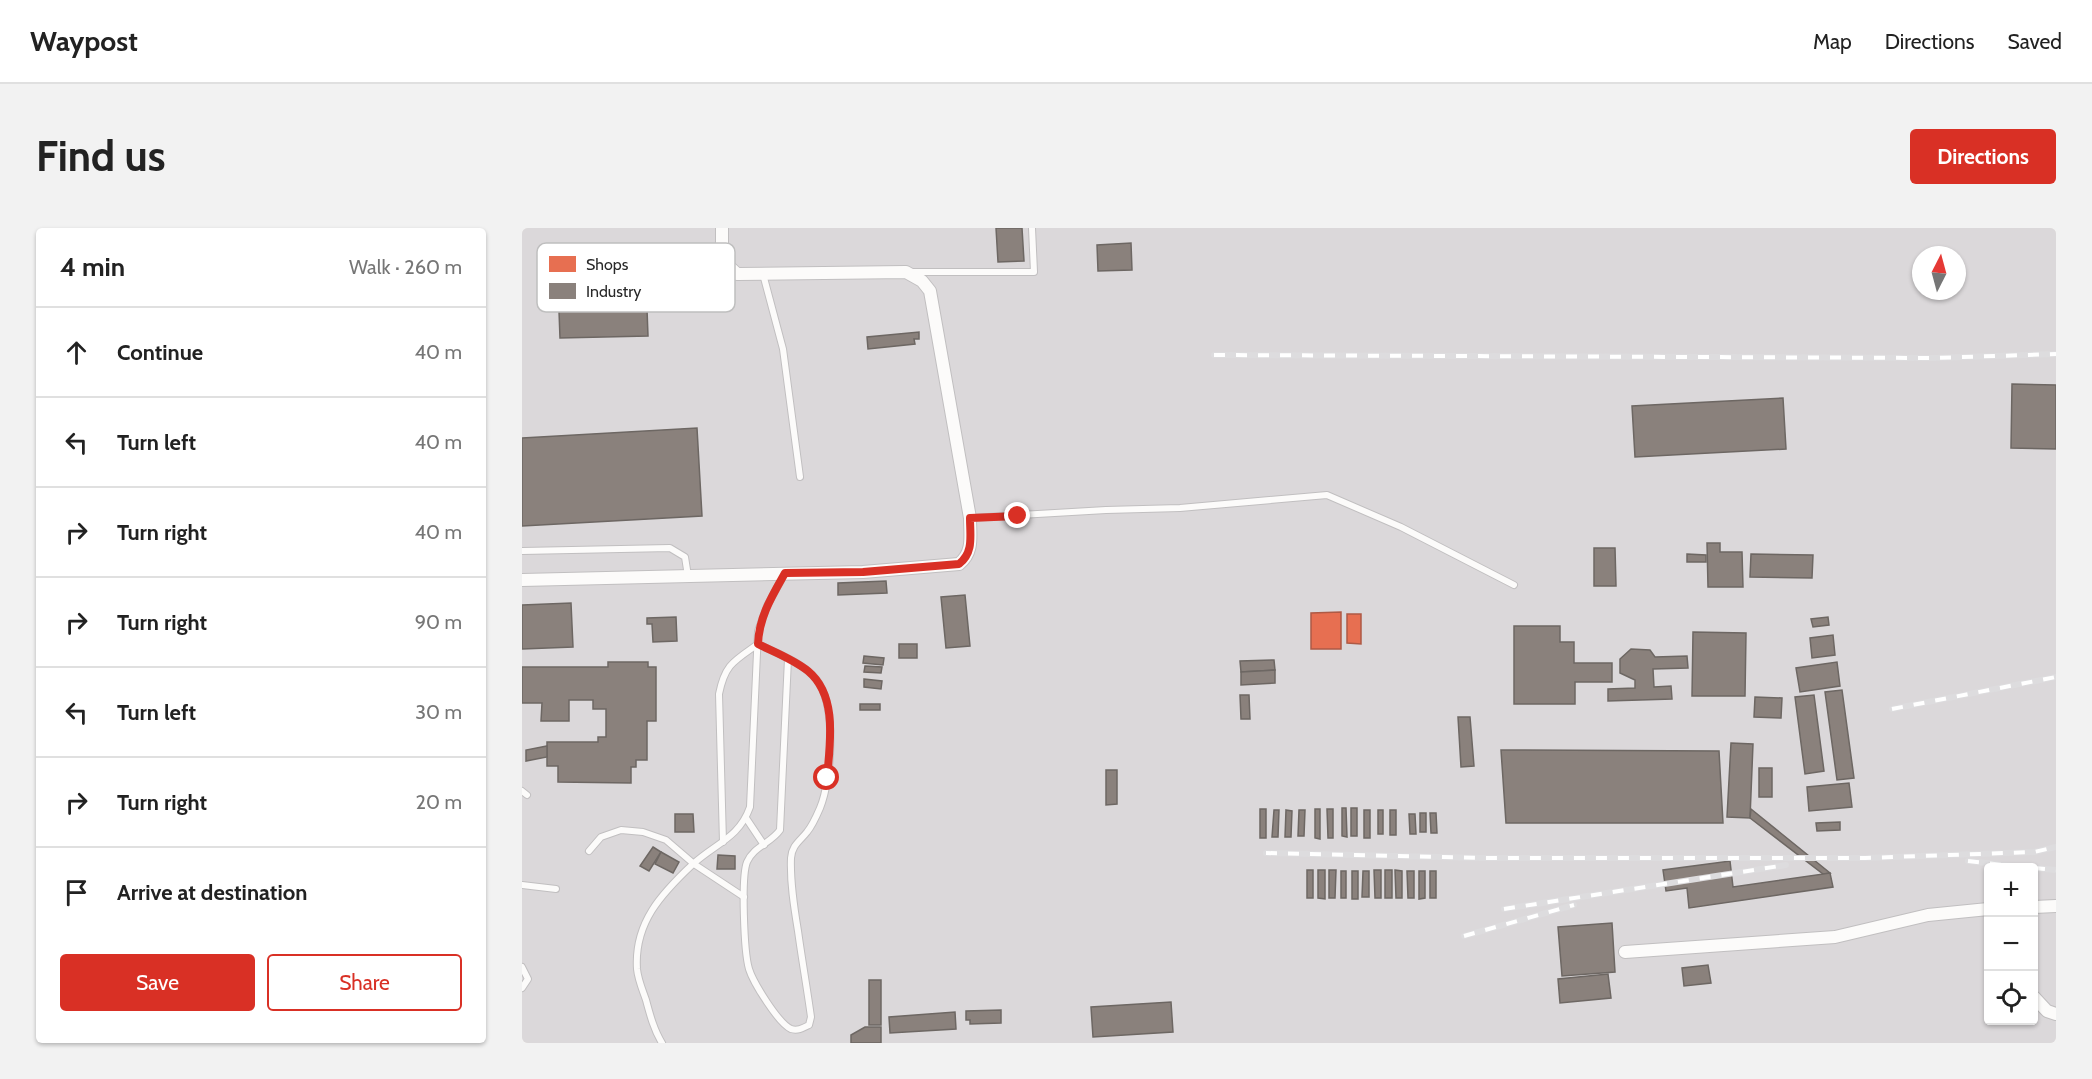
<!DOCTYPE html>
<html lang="en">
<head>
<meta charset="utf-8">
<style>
  :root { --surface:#fff; --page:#f2f2f2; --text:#222; --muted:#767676; --line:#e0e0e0; --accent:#d93025 }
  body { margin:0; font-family:Cabin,sans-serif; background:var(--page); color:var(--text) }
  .controls { position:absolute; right:18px; bottom:18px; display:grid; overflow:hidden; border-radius:6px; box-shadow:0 2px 4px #0004 }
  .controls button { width:54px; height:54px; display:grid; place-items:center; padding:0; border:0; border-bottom:2px solid var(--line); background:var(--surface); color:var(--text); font:30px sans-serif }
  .compass { position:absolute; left:1390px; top:18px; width:54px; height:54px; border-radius:50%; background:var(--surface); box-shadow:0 2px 4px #0004; rotate:6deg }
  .stop { position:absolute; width:18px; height:18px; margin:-14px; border:4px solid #d93025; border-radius:50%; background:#fff }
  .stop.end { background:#d93025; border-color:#fff; box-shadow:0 2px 6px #0008 }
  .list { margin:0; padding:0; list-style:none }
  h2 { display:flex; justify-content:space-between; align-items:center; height:78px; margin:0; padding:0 24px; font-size:26px }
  h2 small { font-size:20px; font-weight:400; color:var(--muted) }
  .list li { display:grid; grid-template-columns:39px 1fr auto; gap:18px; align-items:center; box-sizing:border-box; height:90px; padding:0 24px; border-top:2px solid var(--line) }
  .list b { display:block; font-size:22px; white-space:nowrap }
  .list em { font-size:20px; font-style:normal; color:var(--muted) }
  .actions { display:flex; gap:12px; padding:18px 24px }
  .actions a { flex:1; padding:14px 0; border:2px solid var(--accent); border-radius:6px; text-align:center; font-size:21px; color:var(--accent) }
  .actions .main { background:var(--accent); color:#fff }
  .icon { flex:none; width:33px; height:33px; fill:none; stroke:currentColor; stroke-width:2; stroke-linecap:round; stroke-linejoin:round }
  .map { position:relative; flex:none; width:1534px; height:815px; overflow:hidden; border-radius:6px }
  header { display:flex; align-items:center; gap:36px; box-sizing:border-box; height:84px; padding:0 30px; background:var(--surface); border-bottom:2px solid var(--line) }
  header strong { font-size:28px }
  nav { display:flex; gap:33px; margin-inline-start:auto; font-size:21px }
  .intro { display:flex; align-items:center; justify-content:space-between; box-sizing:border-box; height:144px; padding:0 36px }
  h1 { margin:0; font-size:42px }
  .button { padding:15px 27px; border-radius:6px; background:var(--accent); color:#fff; font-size:21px; font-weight:700 }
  main { display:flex; gap:36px; padding:0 36px }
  aside { flex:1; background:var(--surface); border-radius:6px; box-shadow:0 2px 4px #0004 }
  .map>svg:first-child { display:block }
</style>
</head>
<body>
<header>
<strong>Waypost</strong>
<nav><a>Map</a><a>Directions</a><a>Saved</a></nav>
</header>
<div class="intro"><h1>Find us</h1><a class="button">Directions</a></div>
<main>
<aside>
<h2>4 min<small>Walk · 260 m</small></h2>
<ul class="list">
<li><svg class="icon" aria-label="ahead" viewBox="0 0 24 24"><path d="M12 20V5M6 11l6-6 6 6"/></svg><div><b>Continue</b></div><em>40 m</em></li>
<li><svg class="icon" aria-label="left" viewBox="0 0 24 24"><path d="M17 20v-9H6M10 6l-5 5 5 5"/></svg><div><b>Turn left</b></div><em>40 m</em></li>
<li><svg class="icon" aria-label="right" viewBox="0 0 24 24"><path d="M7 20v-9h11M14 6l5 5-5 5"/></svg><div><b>Turn right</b></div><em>40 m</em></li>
<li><svg class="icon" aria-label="right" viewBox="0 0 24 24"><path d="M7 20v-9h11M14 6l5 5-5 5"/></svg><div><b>Turn right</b></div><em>90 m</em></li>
<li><svg class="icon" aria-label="left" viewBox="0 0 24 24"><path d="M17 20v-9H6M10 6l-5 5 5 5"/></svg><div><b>Turn left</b></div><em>30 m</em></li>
<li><svg class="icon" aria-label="right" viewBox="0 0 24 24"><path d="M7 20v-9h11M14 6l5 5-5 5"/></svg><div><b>Turn right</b></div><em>20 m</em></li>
<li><svg class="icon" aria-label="arrive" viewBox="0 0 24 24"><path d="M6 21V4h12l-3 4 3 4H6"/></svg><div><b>Arrive at destination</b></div></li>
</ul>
<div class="actions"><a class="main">Save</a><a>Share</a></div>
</aside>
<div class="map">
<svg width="1534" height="815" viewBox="0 0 1534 815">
  <rect width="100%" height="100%" fill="#e8e3de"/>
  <path fill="#dbd8da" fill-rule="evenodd" d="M 0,0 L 1534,0 L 1534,815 L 0,815 ZM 1399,27 L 1435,27 L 1435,63 L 1399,63 ZM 1466,640 L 1512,640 L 1512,792 L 1466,792 Z"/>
  <g fill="#e76f51" stroke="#ae5a45" stroke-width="1.5">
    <path d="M 819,384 L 819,421 L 789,421 L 789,385 Z"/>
    <path d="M 825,386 L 839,386 L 839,416 L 825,415 Z"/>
  </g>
  <g fill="#8a817c" stroke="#6d6763" stroke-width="1.5">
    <path d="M 474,0 L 500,0 L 502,33 L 476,34 Z"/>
    <path d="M 609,15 L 610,42 L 576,43 L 575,17 Z"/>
    <path d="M 125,81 L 126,108 L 38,110 L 37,83 Z"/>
    <path d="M 397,104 L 397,111 L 392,111 L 393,116 L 346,121 L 345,109 Z"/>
    <path d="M 1490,156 L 1534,157 L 1534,221 L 1489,220 Z"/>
    <path d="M 1261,170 L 1264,221 L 1113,229 L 1110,178 Z"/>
    <path d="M 175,200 L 180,288 L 0,298 L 0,210 Z"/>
    <path d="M 1185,315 L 1198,315 L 1198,324 L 1220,324 L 1221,359 L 1186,359 Z"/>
    <path d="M 1072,320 L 1093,320 L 1094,358 L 1072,358 Z"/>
    <path d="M 1165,326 L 1184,327 L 1184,334 L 1165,334 Z"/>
    <path d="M 1229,326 L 1291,327 L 1290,350 L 1228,349 Z"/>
    <path d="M 364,353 L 365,365 L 316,367 L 316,355 Z"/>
    <path d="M 443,367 L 448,418 L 424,420 L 419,369 Z"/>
    <path d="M 49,375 L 51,419 L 0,421 L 0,377 Z"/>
    <path d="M 154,389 L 155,413 L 131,414 L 130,396 L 125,396 L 125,390 Z"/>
    <path d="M 1306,389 L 1307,397 L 1291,399 L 1289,391 Z"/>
    <path d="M 992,398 L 1038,398 L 1038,414 L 1052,414 L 1052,435 L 1090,435 L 1090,454 L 1053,454 L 1053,476 L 992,476 Z"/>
    <path d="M 1171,404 L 1224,405 L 1223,468 L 1170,468 Z"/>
    <path d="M 1311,407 L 1313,427 L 1290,430 L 1288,410 Z"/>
    <rect x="377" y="416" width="18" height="14"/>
    <path d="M 1109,421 L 1128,422 L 1133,429 L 1165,428 L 1166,440 L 1131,441 L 1132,459 L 1149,458 L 1150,471 L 1086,473 L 1086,461 L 1113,460 L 1113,452 L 1098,445 L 1098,431 Z"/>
    <path d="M 342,428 L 362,430 L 361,437 L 341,435 Z"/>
    <path d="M 752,432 L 753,442 L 719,444 L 718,433 Z"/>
    <path d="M 86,434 L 126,434 L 126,439 L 134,439 L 134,493 L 125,493 L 125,532 L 114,532 L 114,539 L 109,539 L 109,555 L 36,554 L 36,538 L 25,538 L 25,514 L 76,514 L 76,509 L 84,509 L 84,481 L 71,481 L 71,472 L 47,472 L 47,493 L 19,493 L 20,475 L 0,475 L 0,439 L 86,439 Z"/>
    <path d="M 1315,434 L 1318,458 L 1278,464 L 1274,440 Z"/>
    <path d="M 343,438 L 360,439 L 359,445 L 342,444 Z"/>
    <path d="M 753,442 L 753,455 L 719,457 L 719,444 Z"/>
    <path d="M 342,451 L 360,453 L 359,461 L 342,459 Z"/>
    <path d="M 1320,462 L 1332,550 L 1315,552 L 1303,464 Z"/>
    <path d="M 718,467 L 727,467 L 728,491 L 719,491 Z"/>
    <path d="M 1292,467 L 1302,543 L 1283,546 L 1273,469 Z"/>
    <path d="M 1233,469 L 1260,470 L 1259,490 L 1232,489 Z"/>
    <rect x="338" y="476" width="20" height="6"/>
    <path d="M 936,489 L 948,489 L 952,538 L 939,539 Z"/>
    <path d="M 1209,515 L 1231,516 L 1228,590 L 1205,589 Z"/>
    <path d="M 25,518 L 25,529 L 4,533 L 4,522 Z"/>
    <path d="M 979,522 L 1197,523 L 1201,595 L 984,595 Z"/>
    <rect x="1237" y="540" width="13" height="29"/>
    <path d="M 584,542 L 595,542 L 595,576 L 584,577 Z"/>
    <path d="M 1327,555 L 1330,579 L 1287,583 L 1285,559 Z"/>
    <path d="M 820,580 L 824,580 L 825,609 L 820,608 Z"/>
    <rect x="829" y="580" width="6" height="28"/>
    <rect x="738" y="581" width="6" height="29"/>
    <path d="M 793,581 L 798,581 L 798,611 L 793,610 Z"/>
    <path d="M 805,581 L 811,581 L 811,610 L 806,610 Z"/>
    <path d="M 1229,581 L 1308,645 L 1301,646 L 1228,590 Z"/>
    <path d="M 752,582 L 757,582 L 756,609 L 750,609 Z"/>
    <path d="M 764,582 L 770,583 L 769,609 L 763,609 Z"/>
    <path d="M 777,582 L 783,582 L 782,608 L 776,608 Z"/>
    <rect x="842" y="582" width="6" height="28"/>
    <rect x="856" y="582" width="5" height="24"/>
    <rect x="868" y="582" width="6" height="25"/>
    <rect x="898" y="585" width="6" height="19"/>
    <path d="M 908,585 L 914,585 L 915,605 L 909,605 Z"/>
    <path d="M 153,586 L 171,586 L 172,604 L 153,604 Z"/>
    <path d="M 887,586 L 893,586 L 894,606 L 888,606 Z"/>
    <path d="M 1318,594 L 1318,602 L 1295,603 L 1294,595 Z"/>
    <path d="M 131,619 L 139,624 L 127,643 L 118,638 Z"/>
    <path d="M 139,624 L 157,634 L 151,645 L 133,636 Z"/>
    <path d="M 196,627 L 213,628 L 213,641 L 195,641 Z"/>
    <path d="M 1208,633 L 1211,659 L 1308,645 L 1311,659 L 1167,680 L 1165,660 L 1144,663 L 1141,642 Z"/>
    <rect x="785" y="642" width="6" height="28"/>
    <path d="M 796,642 L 803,642 L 803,671 L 796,670 Z"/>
    <path d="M 807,642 L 814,642 L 813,670 L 807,670 Z"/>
    <path d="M 852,642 L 859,642 L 859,670 L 853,670 Z"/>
    <rect x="863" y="642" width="7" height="28"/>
    <path d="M 873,642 L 880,643 L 880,670 L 874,670 Z"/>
    <rect x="819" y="643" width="5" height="27"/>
    <rect x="830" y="643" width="6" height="28"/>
    <path d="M 841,643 L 847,643 L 847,669 L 840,669 Z"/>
    <path d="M 885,643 L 892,643 L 892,670 L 886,670 Z"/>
    <path d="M 897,643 L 903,643 L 903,670 L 897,671 Z"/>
    <rect x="908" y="643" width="6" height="27"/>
    <path d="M 1090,695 L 1093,744 L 1040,748 L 1036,699 Z"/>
    <path d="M 1186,737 L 1189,755 L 1162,758 L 1160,740 Z"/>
    <path d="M 1086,746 L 1089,770 L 1038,775 L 1036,751 Z"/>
    <rect x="347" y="752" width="12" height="45"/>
    <path d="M 649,774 L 651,804 L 571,809 L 569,779 Z"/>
    <path d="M 479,782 L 479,795 L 448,796 L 448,792 L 444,792 L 444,783 Z"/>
    <path d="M 433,784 L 434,801 L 368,805 L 367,789 Z"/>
    <path d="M 343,799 L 359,799 L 359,815 L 329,815 L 329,807 Z"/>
  </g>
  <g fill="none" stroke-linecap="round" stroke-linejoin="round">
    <defs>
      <g id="service">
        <path d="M 389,44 L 512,44 L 510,0"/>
        <path d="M 241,46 L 261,121 L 278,249"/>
        <path d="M 448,290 L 584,282 L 658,280 L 805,267 L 879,299 L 992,357"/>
        <path d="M 0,323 L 148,320 L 163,329 L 166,348"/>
        <path d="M 0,563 L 5,567"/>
        <path d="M 224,590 L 242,617"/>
        <path d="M 201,614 L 197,466 C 203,436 212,433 236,416 C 254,425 280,434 294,451 C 315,476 310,551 298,580 C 295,587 290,598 285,604 C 278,613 270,617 269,630 C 268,654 272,679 276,703 C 280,732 285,760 289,789 L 287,797 C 281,800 276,803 269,801 C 256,795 231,754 227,741 C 222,724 219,649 225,634 C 231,619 249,615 258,602 L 266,431"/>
        <path d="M 67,623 L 79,609 L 99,602 L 121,604 L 144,612 L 172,636 L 222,669"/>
        <path d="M 0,657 L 34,661"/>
        <path d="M 0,739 L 6,751 L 0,760"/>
        <path d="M 140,815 C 132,802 128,787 124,772 C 121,763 116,752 115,741 C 112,695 139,666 171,636 C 194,615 217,610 228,579 L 236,403 L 245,378 L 263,345"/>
      </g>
      <g id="minor">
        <path d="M 0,352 L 341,344 L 437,336 C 452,324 448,308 448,290 L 408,63 L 400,53 L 384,44 L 215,46 L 200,32 L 200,0"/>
        <path d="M 1512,679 L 1534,678"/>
        <path d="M 1103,724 L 1313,709 L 1406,687 L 1466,681"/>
        <path d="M 1512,769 L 1525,783 L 1534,786"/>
      </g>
    </defs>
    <use href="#service" stroke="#c1bfc0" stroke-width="8"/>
    <use href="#minor" stroke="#c1bfc0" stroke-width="14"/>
    <use href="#service" stroke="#fcfbfa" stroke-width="6"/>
    <use href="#minor" stroke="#fcfbfa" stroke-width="12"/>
    <defs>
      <g id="rail">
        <path d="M 692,127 L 1411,130 L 1534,126"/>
        <path d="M 1370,481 L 1534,449"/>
        <path d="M 744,625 L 959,630 L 1343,630 L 1512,624 L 1534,619"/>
        <path d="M 1446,633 L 1509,640"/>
        <path d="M 1512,640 L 1534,642"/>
        <path d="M 982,681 L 1264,637"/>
        <path d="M 942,708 L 1052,677"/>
      </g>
    </defs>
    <use href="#rail" stroke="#dddcde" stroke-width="6"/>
    <use href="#rail" stroke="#fff" stroke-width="4" stroke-dasharray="11" stroke-linecap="butt"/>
  </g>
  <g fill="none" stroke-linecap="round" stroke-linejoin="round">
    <path stroke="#d93025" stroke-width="8" d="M 305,550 C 308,515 316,468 286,443 C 271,431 252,424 236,416 C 237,389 250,368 263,345 L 341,344 L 437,336 C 452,324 448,308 448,290 L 496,288"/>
  </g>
  <rect x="15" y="15" width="198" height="69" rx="9" fill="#fff" stroke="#bfbfbf" stroke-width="1.5"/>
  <rect x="27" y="28" width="27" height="16" fill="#e76f51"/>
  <rect x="27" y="55" width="27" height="16" fill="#8a817c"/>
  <g font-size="16" fill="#292929">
    <text x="64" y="42">Shops</text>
    <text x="64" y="69">Industry</text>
  </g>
</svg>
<div class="controls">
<button>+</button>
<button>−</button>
<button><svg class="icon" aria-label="locate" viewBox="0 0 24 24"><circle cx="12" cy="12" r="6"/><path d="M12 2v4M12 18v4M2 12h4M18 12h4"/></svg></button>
</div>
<svg class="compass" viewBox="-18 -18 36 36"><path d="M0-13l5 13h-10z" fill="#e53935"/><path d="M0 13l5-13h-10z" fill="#767676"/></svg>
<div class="stop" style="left:305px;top:550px"></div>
<div class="stop end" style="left:496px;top:288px"></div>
</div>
</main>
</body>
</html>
